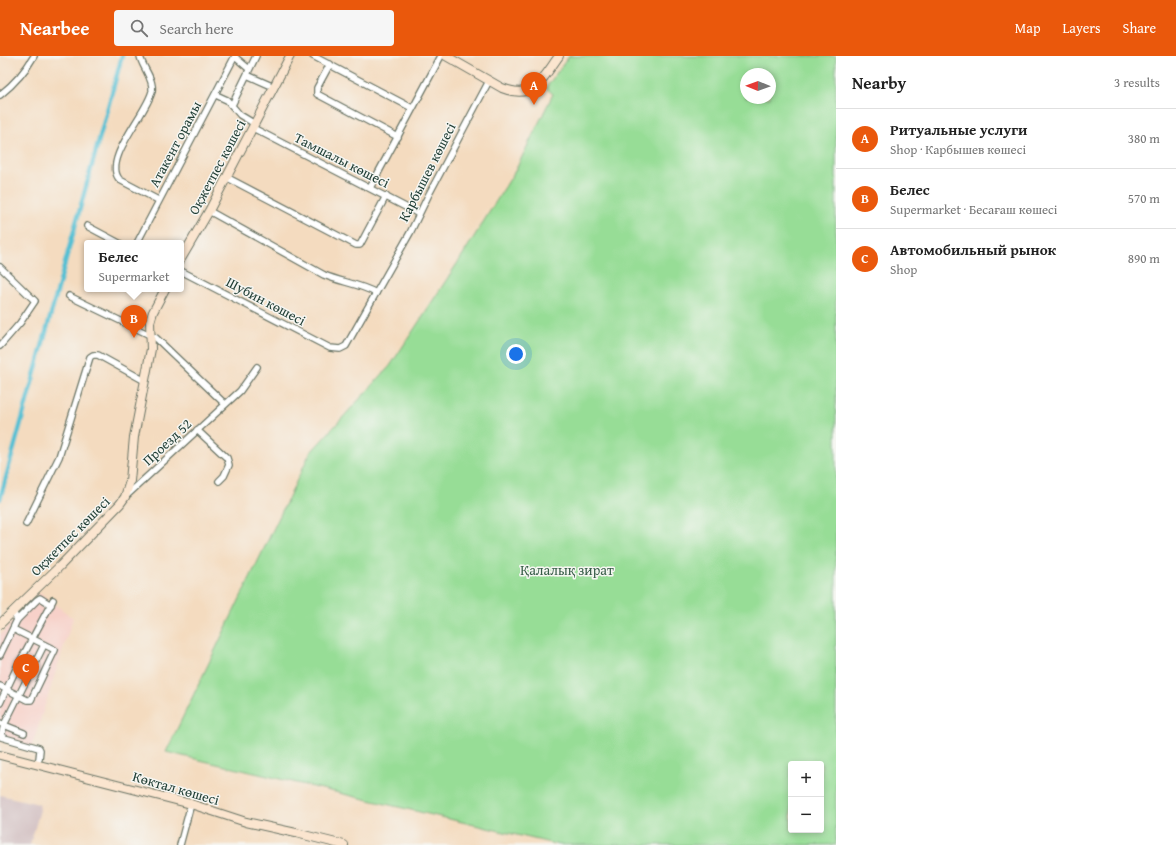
<!DOCTYPE html>
<html lang="en">
<head>
<meta charset="utf-8">
<style>
  :root { --surface:#fff; --page:#f6f6f6; --text:#222; --muted:#767676; --line:#e0e0e0; --accent:#ea580c }
  body { margin:0; font-family:"Gentium Book Plus",serif; background:var(--page); color:var(--text) }
  .controls { position:absolute; right:12px; bottom:12px; display:grid; overflow:hidden; border-radius:4px; box-shadow:0 2px 6px #0003 }
  .controls button { width:36px; height:36px; display:grid; place-items:center; padding:0; border:0; border-bottom:1px solid var(--line); background:var(--surface); color:var(--text); font:20px sans-serif }
  .compass { position:absolute; left:740px; top:12px; width:36px; height:36px; border-radius:50%; background:var(--surface); box-shadow:0 2px 6px #0003; rotate:271deg }
  .you { position:absolute; left:516px; top:298px; width:14px; height:14px; margin:-10px; border:3px solid #fff; border-radius:50%; background:#1a73e8; box-shadow:0 0 0 6px #1a73e833 }
  .badge { display:grid; place-items:center; width:26px; height:26px; border-radius:50%; background:var(--accent); color:#fff; font-size:13px; font-weight:700 }
  .pin { position:absolute; translate:-50% -33px; filter:drop-shadow(0 1px 2px #0008) }
  .pin::after { content:''; position:absolute; top:21px; width:14px; height:12px; background:inherit; clip-path:polygon(0 0,100% 0,50% 100%) }
  .popup { position:absolute; left:84px; top:184px; width:100px; height:52px; box-sizing:border-box; display:grid; place-content:center; border-radius:4px; background:var(--surface); filter:drop-shadow(0 1px 3px #0005); font-size:13px; white-space:nowrap; color:var(--muted) }
  .popup b { font-size:15px; color:var(--text) }
  .popup::after { content:''; position:absolute; left:50%; top:100%; margin-left:-8px; border:8px solid transparent; border-top-color:var(--surface) }
  .list { margin:0; padding:0; list-style:none }
  h2 { display:flex; justify-content:space-between; align-items:center; height:52px; margin:0; padding:0 16px; font-size:17px }
  h2 small { font-size:13px; font-weight:400; color:var(--muted) }
  .list li { display:grid; grid-template-columns:26px 1fr auto; gap:12px; align-items:center; box-sizing:border-box; height:60px; padding:0 16px; border-top:1px solid var(--line) }
  .list b { display:block; font-size:15px; white-space:nowrap }
  .list p { margin:0; font-size:13px; white-space:nowrap; color:var(--muted) }
  .list em { font-size:13px; font-style:normal; color:var(--muted) }
  .icon { flex:none; width:22px; height:22px; fill:none; stroke:currentColor; stroke-width:2; stroke-linecap:round; stroke-linejoin:round }
  .map { position:relative; flex:none; width:836px; height:789px; overflow:hidden }
  header { display:flex; align-items:center; gap:24px; box-sizing:border-box; height:56px; padding:0 20px; background:var(--accent); color:#fff }
  header strong { font-size:19px }
  nav { display:flex; gap:22px; margin-inline-start:auto; font-size:14px }
  .search { width:280px; height:36px; background:var(--page); display:flex; align-items:center; gap:10px; box-sizing:border-box; padding:0 14px; border-radius:4px; color:var(--muted); font-size:15px }
  main { display:flex }
  aside { flex:1; background:var(--surface) }
  .map>svg:first-child { display:block }
</style>
</head>
<body>
<header>
<strong>Nearbee</strong>
<div class="search"><svg class="icon" aria-label="search" viewBox="0 0 24 24"><circle cx="10" cy="10" r="6"/><path d="M15 15l6 6"/></svg>Search here</div>
<nav><a>Map</a><a>Layers</a><a>Share</a></nav>
</header>
<main>
<div class="map">
<svg width="836" height="789" viewBox="0 0 836 789">
  <rect width="100%" height="100%" fill="#f6f6f2"/>
  <filter id="ink" filterUnits="userSpaceOnUse"><feTurbulence type="fractalNoise" baseFrequency=".025" numOctaves="2"/><feDisplacementMap in="SourceGraphic" scale="8" xChannelSelector="R" yChannelSelector="G"/><feConvolveMatrix kernelMatrix="1 2 1 2 8 2 1 2 1" color-interpolation-filters="sRGB"/></filter>
  <filter id="wash" filterUnits="userSpaceOnUse"><feTurbulence type="fractalNoise" baseFrequency=".012" numOctaves="4" result="noise"/><feDisplacementMap in="SourceGraphic" scale="16" xChannelSelector="R" yChannelSelector="G"/><feGaussianBlur stdDeviation="0.9" result="paint"/><feColorMatrix in="noise" values="0 0 0 0 0 0 0 0 0 0 0 0 0 0 0 0 0 1.4 0 .05"/><feComposite in="paint" operator="in"/></filter>
  <g filter="url(#wash)">
    <rect width="100%" height="100%" fill="#f4dbbf"/>
    <path fill="#f7d1c9" d="M 40,537 L 73,562 L 31,693 L 0,684 L 0,579 Z"/>
    <path fill="#d2bfc1" d="M 0,739 L 39,748 L 40,754 L 30,789 L 0,789 Z"/>
    <path fill="#97dd96" stroke="#5b8d65" fill-rule="evenodd" d="M 569,0 L 836,0 L 836,789 L 559,789 L 166,696 L 310,397 L 390,310 L 462,200 L 515,115 L 553,38 L 546,32 ZM 746,18 L 770,18 L 770,42 L 746,42 ZM 791,708 L 821,708 L 821,774 L 791,774 Z"/>
    <g fill="none" stroke-linecap="round" stroke-linejoin="round">
      <path stroke="#57c0d3" stroke-width="4.5" d="M 0,443 L 122,0"/>
    </g>
  </g>
  <g filter="url(#ink)">
    <g fill="none" stroke-linecap="round" stroke-linejoin="round">
      <defs>
        <g id="street">
          <path d="M 140,0 C 142,11 154,23 152,35 C 148,56 101,105 120,124 L 158,144"/>
          <path d="M 313,0 L 412,52"/>
          <path d="M 235,1 L 249,13"/>
          <path d="M 330,8 L 317,32 L 317,38 L 398,81"/>
          <path d="M 247,19 L 274,31"/>
          <path d="M 0,39 C 14,28 25,16 34,0"/>
          <path d="M 216,39 L 227,44 L 240,59 L 255,68"/>
          <path d="M 232,49 L 256,0"/>
          <path d="M 253,72 L 419,158"/>
          <path d="M 226,121 L 356,189 L 360,189 L 386,140"/>
          <path d="M 370,132 L 441,0"/>
          <path d="M 209,155 L 324,219 C 341,226 360,228 376,237"/>
          <path d="M 87,170 L 119,187"/>
          <path d="M 137,187 L 235,0"/>
          <path d="M 0,211 L 35,245 L 20,267 L 0,290"/>
          <path d="M 181,215 L 330,292 L 340,293 L 346,290 L 410,177 L 428,140 L 489,25"/>
          <path d="M 69,240 L 156,282 L 225,348"/>
          <path d="M 197,374 L 227,402 L 229,409 L 224,420 L 219,425"/>
          <path d="M 125,441 L 240,335 L 257,311"/>
          <path d="M 26,468 L 59,401 L 90,301 L 93,299 L 98,299 L 145,325"/>
          <path d="M 17,564 L 37,544 L 40,542 L 51,549"/>
          <path d="M 0,599 L 17,564 L 13,555"/>
          <path d="M 0,630 L 27,644 L 31,644 L 55,594 L 13,573"/>
          <path d="M 0,647 L 17,611 L 53,544"/>
          <path d="M 0,667 L 4,669 L 1,681 L 39,692 L 40,694 L 39,703 L 36,708"/>
          <path d="M 24,677 L 4,669 L 44,589"/>
          <path d="M 180,789 L 191,748"/>
        </g>
        <g id="secondary">
          <path d="M 446,0 L 502,32 C 534,45 542,23 559,0"/>
          <path d="M 181,203 L 209,155 L 290,0"/>
          <path d="M 0,568 L 60,510 L 120,448 L 125,441 L 130,425 L 134,381 L 151,293 L 150,266 L 153,256 L 165,233"/>
          <path d="M 0,699 L 191,748 L 246,766 L 296,777 L 344,789"/>
        </g>
      </defs>
      <use href="#street" stroke="#6a7465" stroke-width="8"/>
      <use href="#secondary" stroke="#6a7465" stroke-width="10"/>
      <use href="#street" stroke="#fff" stroke-width="5.5"/>
      <use href="#secondary" stroke="#fbe5cf" stroke-width="8"/>
    </g>
  </g>
  <g text-anchor="middle" stroke-width="3" stroke-linejoin="round" paint-order="stroke">
    <g font-size="14" fill="#1f3d34" stroke="#f6f6f2">
      <text transform="translate(175 88) rotate(-62)" y="5">Атакент орамы</text>
      <text transform="translate(342 104) rotate(27)" y="5">Тамшалы көшесі</text>
      <text transform="translate(217 111) rotate(-62)" y="5">Оқжетпес көшесі</text>
      <text transform="translate(427 116) rotate(-63)" y="5">Карбышев көшесі</text>
      <text transform="translate(266 245) rotate(28)" y="5">Шубин көшесі</text>
      <text transform="translate(167 386) rotate(-43)" y="5">Проезд 52</text>
      <text transform="translate(70 480) rotate(-45)" y="5">Оқжетпес көшесі</text>
      <text transform="translate(176 732) rotate(16)" y="5">Көктал көшесі</text>
    </g>
    <g font-size="14" fill="#375d48" stroke="#f6f6f2">
      <text x="567" y="519">Қалалық зират</text>
    </g>
  </g>
</svg>
<div class="controls">
<button>+</button>
<button>−</button>
</div>
<svg class="compass" viewBox="-18 -18 36 36"><path d="M0-13l5 13h-10z" fill="#e53935"/><path d="M0 13l5-13h-10z" fill="#767676"/></svg>
<div class="you"></div>
<div class="pin badge" style="left:534px;top:49px">A</div>
<div class="pin badge" style="left:134px;top:282px">B</div>
<div class="popup"><b>Белес</b>Supermarket</div>
<div class="pin badge" style="left:26px;top:631px">C</div>
</div>
<aside>
<h2>Nearby<small>3 results</small></h2>
<ul class="list">
<li><span class="badge">A</span><div><b>Ритуальные услуги</b><p>Shop · Карбышев көшесі</p></div><em>380 m</em></li>
<li><span class="badge">B</span><div><b>Белес</b><p>Supermarket · Бесағаш көшесі</p></div><em>570 m</em></li>
<li><span class="badge">C</span><div><b>Автомобильный рынок</b><p>Shop</p></div><em>890 m</em></li>
</ul>
</aside>
</main>
</body>
</html>
